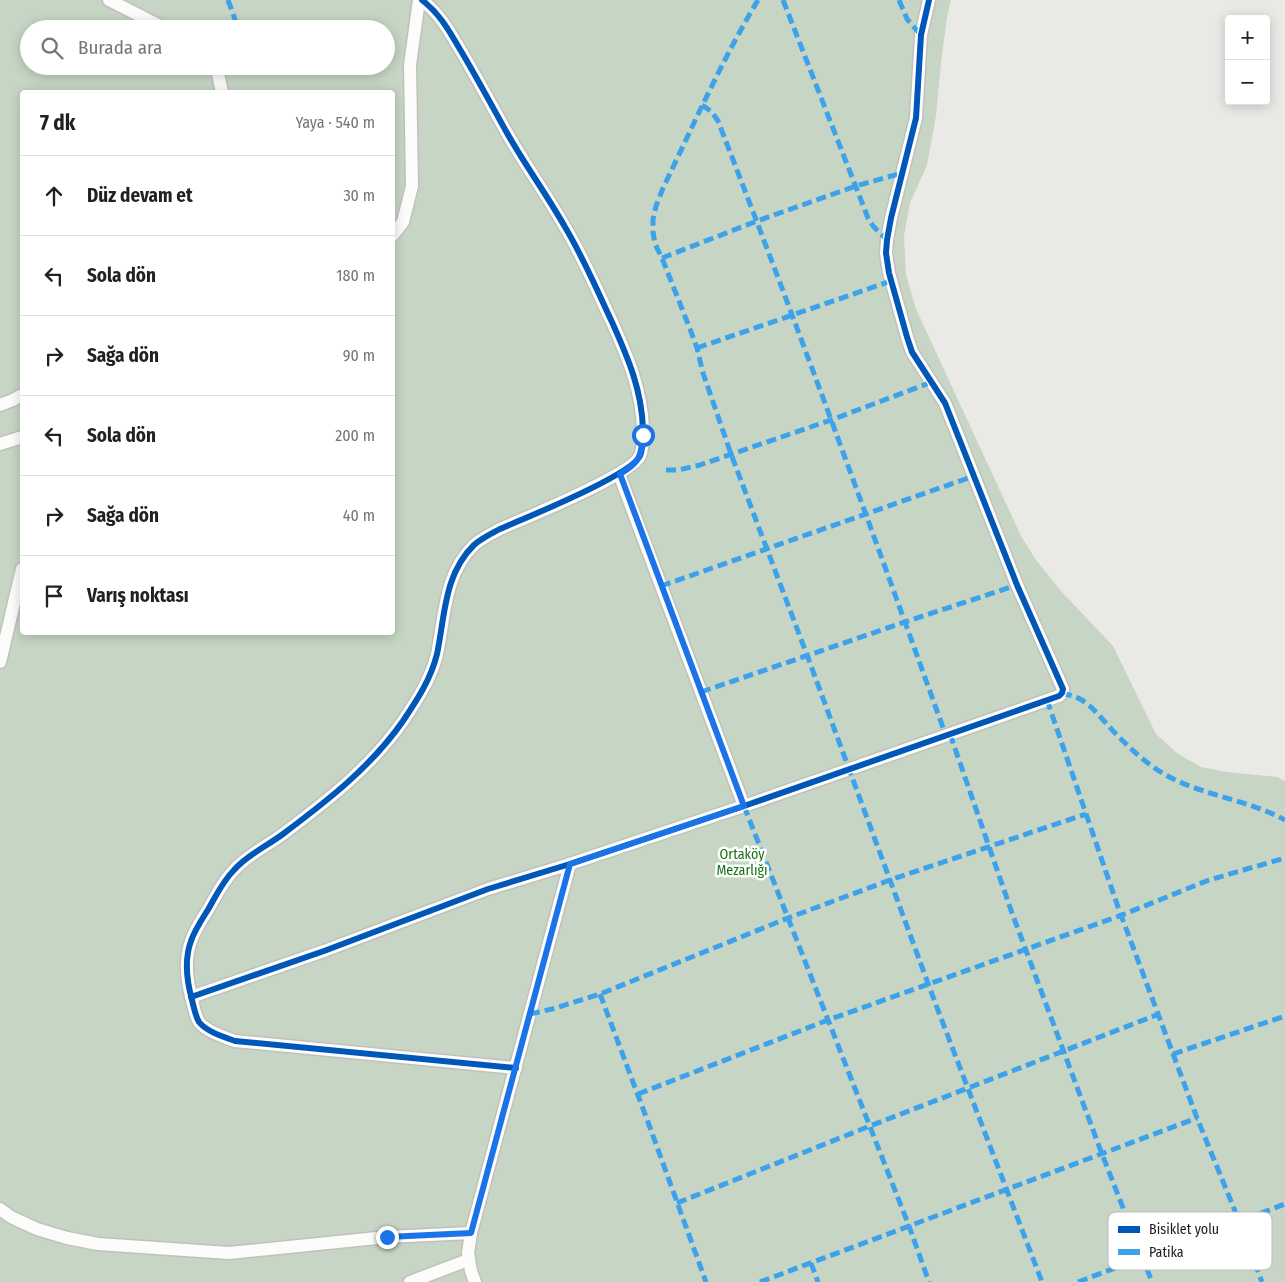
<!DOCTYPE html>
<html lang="tr">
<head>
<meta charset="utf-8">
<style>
  :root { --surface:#fff; --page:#f6f6f6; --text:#202124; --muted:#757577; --line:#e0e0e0 }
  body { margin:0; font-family:"Fira Sans Condensed",sans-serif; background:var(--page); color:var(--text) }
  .controls { position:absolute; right:15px; top:15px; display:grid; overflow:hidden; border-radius:5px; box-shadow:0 2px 12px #0003 }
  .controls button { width:45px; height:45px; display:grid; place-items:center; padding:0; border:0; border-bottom:1px solid var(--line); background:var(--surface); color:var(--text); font:25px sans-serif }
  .stop { position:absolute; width:15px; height:15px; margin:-11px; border:4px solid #1a73e8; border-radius:50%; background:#fff }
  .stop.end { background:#1a73e8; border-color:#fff; box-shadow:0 1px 5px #0008 }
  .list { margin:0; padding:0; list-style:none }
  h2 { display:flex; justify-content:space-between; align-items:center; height:65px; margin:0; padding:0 20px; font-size:21px }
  h2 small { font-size:16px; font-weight:400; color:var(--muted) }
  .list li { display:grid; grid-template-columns:32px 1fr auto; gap:15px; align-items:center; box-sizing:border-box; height:80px; padding:0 20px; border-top:1px solid var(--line) }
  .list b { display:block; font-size:19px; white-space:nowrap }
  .list em { font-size:16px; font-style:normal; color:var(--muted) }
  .icon { flex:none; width:28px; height:28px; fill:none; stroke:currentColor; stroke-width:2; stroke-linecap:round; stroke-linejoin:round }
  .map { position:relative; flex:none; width:1285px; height:1282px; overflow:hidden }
  .search { position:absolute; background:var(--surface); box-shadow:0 2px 12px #0003; left:20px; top:20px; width:375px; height:55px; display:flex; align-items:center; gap:12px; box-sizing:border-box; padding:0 18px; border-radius:28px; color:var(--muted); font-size:19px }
  .panel { position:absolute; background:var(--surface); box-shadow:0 2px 12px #0003; left:20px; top:90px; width:375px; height:545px; border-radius:5px }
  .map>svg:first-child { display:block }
</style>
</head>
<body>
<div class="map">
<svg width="1285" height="1282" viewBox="0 0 1285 1282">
  <rect width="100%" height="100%" fill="#ebe9e6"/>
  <path fill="#c6d5c4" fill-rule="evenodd" d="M 0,0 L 951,0 L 947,17 L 941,62 L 936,116 L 927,165 L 910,203 L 904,236 L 906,275 L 916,309 L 1021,536 L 1036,560 L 1061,591 L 1113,646 L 1156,734 L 1178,754 L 1201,767 L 1226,772 L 1277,777 L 1285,781 L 1285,1282 L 0,1282 ZM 29,29 L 386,29 L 386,66 L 29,66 ZM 22,92 L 392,92 L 392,632 L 22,632 Z"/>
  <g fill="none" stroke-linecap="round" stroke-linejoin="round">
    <defs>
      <g id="minor">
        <path d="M 109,0 L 166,29"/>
        <path d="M 422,0 C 441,15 449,31 461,51 C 477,78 492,106 507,133 C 525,165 547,195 565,227 C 583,257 597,290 612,322 C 628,358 642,390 643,430 C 643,438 643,449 640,456 C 630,476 525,518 500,529 C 491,534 482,538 474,545 C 444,574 445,616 437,654 C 431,679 417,700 403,721 C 371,767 327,801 283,834 C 267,846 247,855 234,870 C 223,881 217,894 209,908 C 203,918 195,929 191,941 C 184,960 187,982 192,1000 C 194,1008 195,1015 199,1022 C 207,1032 224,1037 235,1041 L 516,1068"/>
        <path d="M 215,66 L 218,74 L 222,92"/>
        <path d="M 392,236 L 403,222 L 412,186 L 410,65 L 419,0"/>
        <path d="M 0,405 L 13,400 L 22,395"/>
        <path d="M 0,444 L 22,437"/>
        <path d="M 619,474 L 744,806"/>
        <path d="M 0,662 L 22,569"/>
        <path d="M 191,997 L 324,951 L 488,889 L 570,864 L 744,806 L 1059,696 L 1062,693 L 1063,689 L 1017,585 L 945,403 L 912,352 L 907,337 L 889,273 L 886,253 L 887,240 L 891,218 L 916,118 L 921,35 L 929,0"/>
        <path d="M 0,1209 L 11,1217 L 37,1229 L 67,1238 L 98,1244 L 229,1253 L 387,1237 L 471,1233"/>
        <path d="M 410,1282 L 468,1260"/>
        <path d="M 475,1282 L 471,1271 L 468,1253 L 471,1233 L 570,864"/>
      </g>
    </defs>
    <use href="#minor" stroke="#c1c0be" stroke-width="15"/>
    <use href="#minor" stroke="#fcfcfb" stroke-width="12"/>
    <g stroke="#3da2ea" stroke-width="5" stroke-dasharray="10 5" stroke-linecap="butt">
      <path d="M 228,0 L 237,25"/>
      <path d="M 758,0 C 722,60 694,124 663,188 L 656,206 L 653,219 L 653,232 L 655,244 L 662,258 L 690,329 L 697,348 L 703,373 L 731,454 L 807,655 L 936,1005 L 1042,1282"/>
      <path d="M 783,0 L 868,218 L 873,226 L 887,240"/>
      <path d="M 899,0 L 907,19 L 921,35"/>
      <path d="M 702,105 L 712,112 L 718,121 C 797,324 872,530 946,736"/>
      <path d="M 662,258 L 757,221 L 856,186 L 902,173"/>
      <path d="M 697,348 L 891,281"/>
      <path d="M 666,470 L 678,470 L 700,465 L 831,420 L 932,382"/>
      <path d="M 661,586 L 974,476"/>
      <path d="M 701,692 L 905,622 L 1017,585"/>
      <path d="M 1062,693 C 1068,695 1074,696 1080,699 C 1094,707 1104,722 1116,734 C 1125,743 1134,752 1144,760 C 1187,796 1239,795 1285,820"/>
      <path d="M 1047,700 L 1118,907 L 1197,1118 L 1233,1206 L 1262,1282"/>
      <path d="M 950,734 L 1012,913 L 1102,1154 L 1152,1282"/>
      <path d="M 744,806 L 909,1226 L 929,1282"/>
      <path d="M 600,994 L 648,1122 L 706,1282"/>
      <path d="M 530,1014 L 552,1009 L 600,994 L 788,918 L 890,880 L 1086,814"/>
      <path d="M 1173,1054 L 1285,1016"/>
      <path d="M 638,1094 L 828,1020 L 1122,915 L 1209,880 L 1285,858"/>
      <path d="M 677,1203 L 870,1126 L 1159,1014"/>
      <path d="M 811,1263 L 818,1282"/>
      <path d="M 760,1282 L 1197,1118"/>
      <path d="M 1078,1282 L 1285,1204"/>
    </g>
    <defs>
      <g id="cycleway">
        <path d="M 422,0 C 441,15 449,31 461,51 C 477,78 492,106 507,133 C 525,165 547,195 565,227 C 583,257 597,290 612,322 C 628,358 642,390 643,430 C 643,438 643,449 640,456 C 630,476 525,518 500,529 C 491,534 482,538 474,545 C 444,574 445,616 437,654 C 431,679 417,700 403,721 C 371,767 327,801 283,834 C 267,846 247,855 234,870 C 223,881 217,894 209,908 C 203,918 195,929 191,941 C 184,960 187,982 192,1000 C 194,1008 195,1015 199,1022 C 207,1032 224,1037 235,1041 L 516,1068"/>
        <path d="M 191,997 L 324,951 L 488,889 L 570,864 L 744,806 L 1059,696 L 1062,693 L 1063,689 L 1017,585 L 945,403 L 912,352 L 907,337 L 889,273 L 886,253 L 887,240 L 891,218 L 916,118 L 921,35 L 929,0"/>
      </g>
    </defs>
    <use href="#cycleway" stroke="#fff" stroke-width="9"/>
    <use href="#cycleway" stroke="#0057b8" stroke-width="6"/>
  </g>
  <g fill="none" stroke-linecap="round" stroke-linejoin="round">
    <path stroke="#1a73e8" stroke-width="6" d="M 387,1237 L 471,1233 L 570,864 L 744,806 L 620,474 C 640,462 641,457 643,435"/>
  </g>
  <g text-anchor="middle" stroke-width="5" stroke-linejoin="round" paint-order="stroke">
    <g font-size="14" fill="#157214" stroke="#fff">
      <text x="742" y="859">Ortaköy<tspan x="742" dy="16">Mezarlığı</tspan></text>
    </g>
  </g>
  <rect x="1108" y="1212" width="164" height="58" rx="8" fill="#fff" stroke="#bbb" stroke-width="1"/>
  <rect x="1118" y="1226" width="22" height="7" fill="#0057b8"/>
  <rect x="1118" y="1249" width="22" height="6" fill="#3da2ea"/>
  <g font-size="14" fill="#1d1d1d">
    <text x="1149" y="1234">Bisiklet yolu</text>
    <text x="1149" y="1257">Patika</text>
  </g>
</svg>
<div class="controls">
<button>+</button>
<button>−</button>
</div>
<div class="stop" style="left:643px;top:435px"></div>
<div class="stop end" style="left:387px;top:1237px"></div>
<div class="search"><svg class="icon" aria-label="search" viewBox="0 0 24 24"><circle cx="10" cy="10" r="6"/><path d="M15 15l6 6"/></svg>Burada ara</div>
<section class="panel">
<h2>7 dk<small>Yaya · 540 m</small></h2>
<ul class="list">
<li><svg class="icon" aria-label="ahead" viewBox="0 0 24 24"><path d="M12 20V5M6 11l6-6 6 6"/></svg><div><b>Düz devam et</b></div><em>30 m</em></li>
<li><svg class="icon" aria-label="left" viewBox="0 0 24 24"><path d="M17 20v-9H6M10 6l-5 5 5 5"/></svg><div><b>Sola dön</b></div><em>180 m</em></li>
<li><svg class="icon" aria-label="right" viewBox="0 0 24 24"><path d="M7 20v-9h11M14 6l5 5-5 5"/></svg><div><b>Sağa dön</b></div><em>90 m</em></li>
<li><svg class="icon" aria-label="left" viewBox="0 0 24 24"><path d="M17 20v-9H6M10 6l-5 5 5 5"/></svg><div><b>Sola dön</b></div><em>200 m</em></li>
<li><svg class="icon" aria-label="right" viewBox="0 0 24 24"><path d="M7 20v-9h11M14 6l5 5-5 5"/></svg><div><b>Sağa dön</b></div><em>40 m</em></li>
<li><svg class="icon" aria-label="arrive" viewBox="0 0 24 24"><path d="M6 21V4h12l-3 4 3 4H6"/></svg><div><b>Varış noktası</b></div></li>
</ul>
</section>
</div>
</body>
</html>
